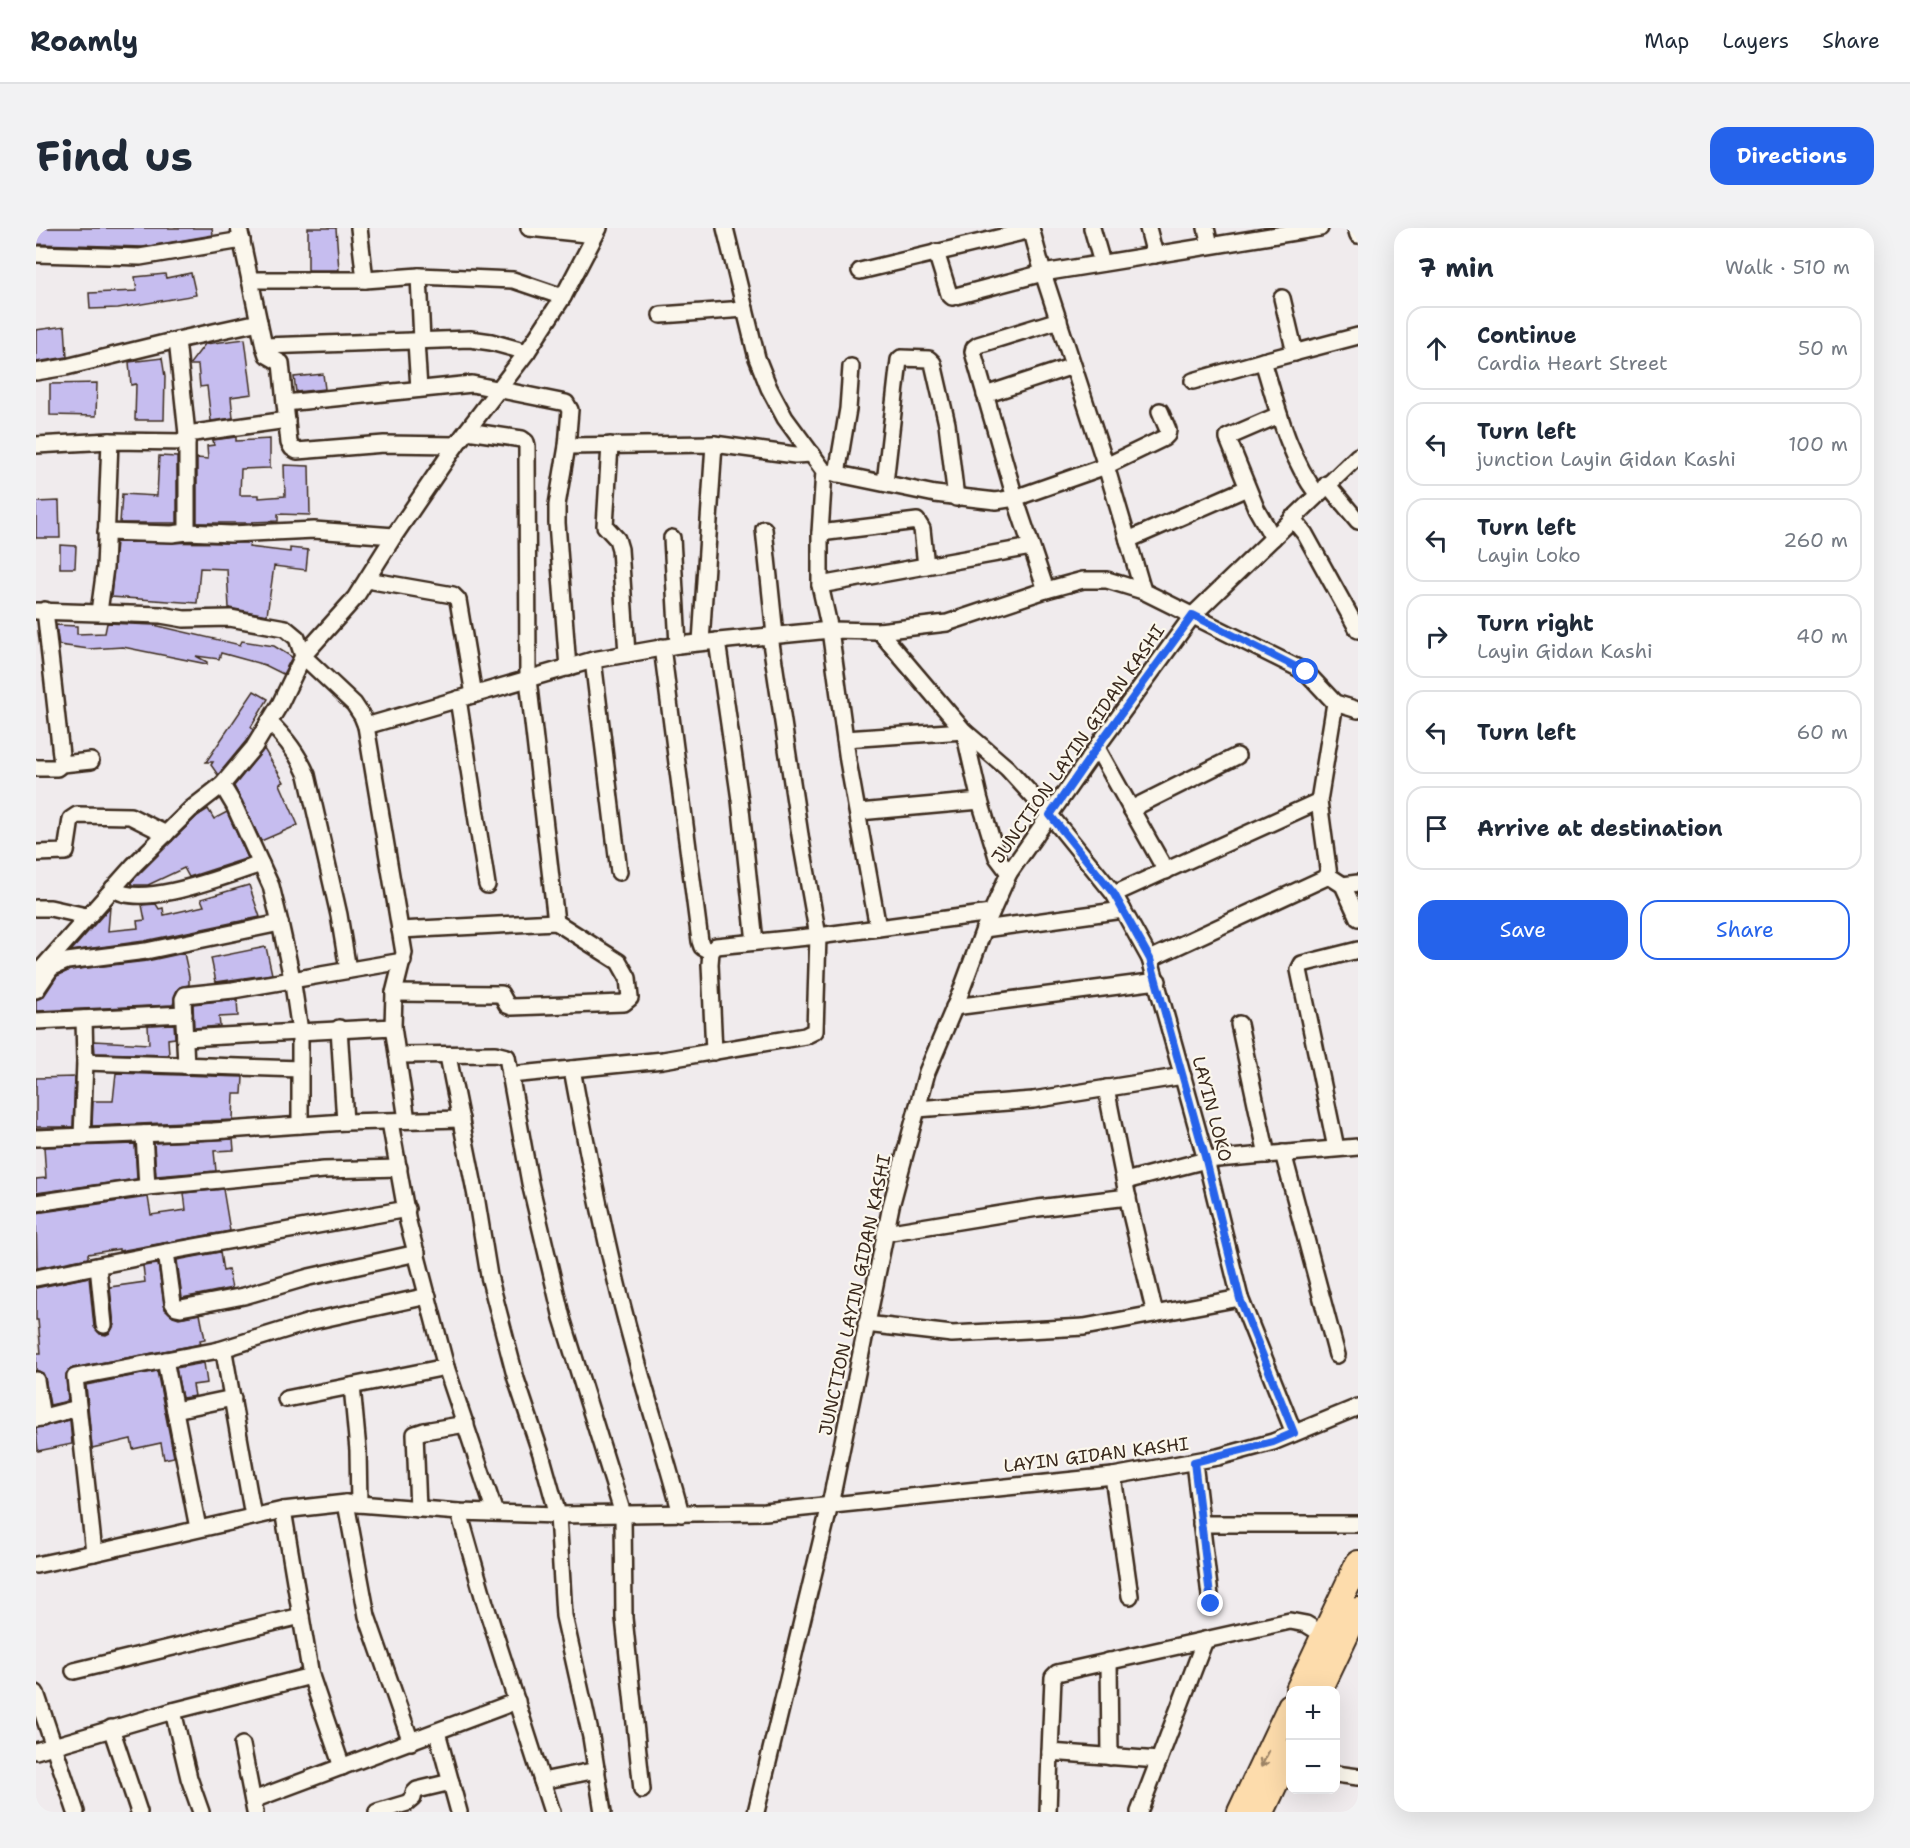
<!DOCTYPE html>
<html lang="en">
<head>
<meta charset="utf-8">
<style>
  :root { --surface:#fff; --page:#f2f2f3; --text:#1f2937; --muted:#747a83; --line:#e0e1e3; --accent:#2563eb }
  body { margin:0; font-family:"Shantell Sans",sans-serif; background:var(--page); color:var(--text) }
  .controls { position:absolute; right:18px; bottom:18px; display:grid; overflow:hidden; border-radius:12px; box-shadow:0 6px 24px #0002 }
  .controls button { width:54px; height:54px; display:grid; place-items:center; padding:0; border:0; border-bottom:2px solid var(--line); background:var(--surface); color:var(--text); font:30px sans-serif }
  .stop { position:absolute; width:18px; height:18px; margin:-14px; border:4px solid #2563eb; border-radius:50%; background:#fff }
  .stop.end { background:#2563eb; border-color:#fff; box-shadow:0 2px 6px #0008 }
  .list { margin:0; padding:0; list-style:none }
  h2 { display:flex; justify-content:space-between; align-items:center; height:78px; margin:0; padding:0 24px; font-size:26px }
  h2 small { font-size:20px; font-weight:400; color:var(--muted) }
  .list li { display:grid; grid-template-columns:39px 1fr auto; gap:18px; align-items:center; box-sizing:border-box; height:84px; margin:0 12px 12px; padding:0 12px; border:2px solid var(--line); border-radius:18px }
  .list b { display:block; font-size:22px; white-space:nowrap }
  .list p { margin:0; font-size:20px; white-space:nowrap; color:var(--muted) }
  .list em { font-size:20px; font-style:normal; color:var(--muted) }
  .actions { display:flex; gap:12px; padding:18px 24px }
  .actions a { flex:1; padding:14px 0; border:2px solid var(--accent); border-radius:18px; text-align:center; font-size:21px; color:var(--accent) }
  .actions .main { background:var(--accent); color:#fff }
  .icon { flex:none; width:33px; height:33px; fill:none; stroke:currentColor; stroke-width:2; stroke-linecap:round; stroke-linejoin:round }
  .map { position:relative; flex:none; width:1322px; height:1584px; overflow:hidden; border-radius:18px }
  header { display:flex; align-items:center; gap:36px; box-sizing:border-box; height:84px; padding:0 30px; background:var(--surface); border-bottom:2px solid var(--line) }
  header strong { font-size:28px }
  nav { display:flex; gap:33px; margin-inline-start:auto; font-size:21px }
  .intro { display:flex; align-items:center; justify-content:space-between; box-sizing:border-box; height:144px; padding:0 36px }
  h1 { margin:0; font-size:42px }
  .button { padding:15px 27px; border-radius:18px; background:var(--accent); color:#fff; font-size:21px; font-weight:700 }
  main { display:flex; gap:36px; padding:0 36px }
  aside { flex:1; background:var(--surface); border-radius:18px; box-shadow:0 6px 24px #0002 }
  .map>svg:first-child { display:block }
</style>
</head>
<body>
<header>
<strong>Roamly</strong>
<nav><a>Map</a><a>Layers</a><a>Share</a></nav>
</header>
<div class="intro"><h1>Find us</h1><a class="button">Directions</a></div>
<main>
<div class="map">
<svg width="1322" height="1584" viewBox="0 0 1322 1584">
  <rect width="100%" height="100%" fill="#f0ebed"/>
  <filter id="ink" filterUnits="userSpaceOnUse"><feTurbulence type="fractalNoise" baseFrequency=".0167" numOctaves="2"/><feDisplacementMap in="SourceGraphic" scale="12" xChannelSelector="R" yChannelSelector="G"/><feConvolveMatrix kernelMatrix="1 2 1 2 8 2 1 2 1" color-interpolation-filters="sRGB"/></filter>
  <g filter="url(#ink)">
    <g fill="#c6bdef" stroke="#3b2a1e" stroke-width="1.5">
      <path d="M 0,0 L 176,0 L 177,7 L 107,19 L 0,16 Z"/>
      <path d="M 272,0 L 300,0 L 303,42 L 272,42 Z"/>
      <path d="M 155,45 L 160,67 L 82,80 L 54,81 L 53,65 L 101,63 L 99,49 L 129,46 L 130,50 Z"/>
      <path d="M 29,98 L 31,129 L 0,134 L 0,102 Z"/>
      <path d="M 209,111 L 216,166 L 195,169 L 197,190 L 175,193 L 171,158 L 164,159 L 162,137 L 153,137 L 169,116 Z"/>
      <path d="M 126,130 L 129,149 L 128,192 L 99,192 L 100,156 L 95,157 L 93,134 Z"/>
      <path d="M 287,146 L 289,161 L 260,164 L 258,149 Z"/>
      <path d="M 61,155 L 60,188 L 14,187 L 14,156 Z"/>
      <path d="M 200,209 L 200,213 L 234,211 L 234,240 L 205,241 L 204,267 L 223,267 L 223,270 L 249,268 L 248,237 L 273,238 L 274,287 L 242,286 L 242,293 L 216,294 L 216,295 L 161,295 L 161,230 L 172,231 L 171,218 L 178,217 L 177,212 Z"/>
      <path d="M 123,228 L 141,229 L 141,295 L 84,295 L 86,266 L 121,268 Z"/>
      <path d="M 23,273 L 24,310 L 0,310 L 0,274 Z"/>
      <path d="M 80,314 L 214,315 L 213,319 L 254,324 L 254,320 L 272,322 L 270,342 L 238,338 L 231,387 L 193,380 L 191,341 L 164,340 L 161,375 L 75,369 Z"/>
      <path d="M 24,317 L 40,318 L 39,340 L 24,340 Z"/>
      <path d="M 71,395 L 118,397 L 204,417 L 206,413 L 238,418 L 256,429 L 247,446 L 229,437 L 185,425 L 183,431 L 160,428 L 171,434 L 171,436 L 87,419 L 53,421 L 23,417 L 20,397 L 41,398 L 41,406 L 69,405 Z"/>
      <path d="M 218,463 L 232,471 L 215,499 L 217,502 L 210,513 L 182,547 L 175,537 L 177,534 L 170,534 Z"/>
      <path d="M 228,521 L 248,554 L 244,556 L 262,597 L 225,613 L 198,558 Z"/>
      <path d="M 172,581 L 178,591 L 191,584 L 212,630 L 153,649 L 148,640 L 112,657 L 96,657 L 95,654 L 161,588 Z"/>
      <path d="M 213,657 L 224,689 L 108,713 L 35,723 L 74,679 L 72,703 L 102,700 L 101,693 L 109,692 L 106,677 L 120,676 L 123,681 L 127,680 L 128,687 L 168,678 L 165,671 Z"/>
      <path d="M 230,719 L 236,746 L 180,754 L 175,730 Z"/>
      <path d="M 148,725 L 153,748 L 153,757 L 144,759 L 141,762 L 137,777 L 0,783 L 0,772 L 8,768 L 21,748 L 34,742 L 111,733 Z"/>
      <path d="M 201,771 L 202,788 L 183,789 L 184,798 L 158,800 L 157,776 Z"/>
      <path d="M 138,796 L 139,810 L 132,811 L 133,827 L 59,825 L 58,813 L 113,816 L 112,797 Z"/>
      <path d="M 80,845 L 207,849 L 206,866 L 198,866 L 197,892 L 56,898 L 57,873 L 77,873 Z"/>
      <path d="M 39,849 L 37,899 L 0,899 L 0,850 Z"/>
      <path d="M 197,911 L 198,922 L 178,923 L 180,943 L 120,948 L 118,915 Z"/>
      <path d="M 99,916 L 101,951 L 0,965 L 0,951 L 10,950 L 8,919 Z"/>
      <path d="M 187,961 L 194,1003 L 83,1023 L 83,1021 L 52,1026 L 52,1030 L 1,1040 L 0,985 L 112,969 L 115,987 L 150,982 L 148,965 Z"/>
      <path d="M 184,1024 L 187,1043 L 192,1042 L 196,1060 L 146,1070 L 141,1032 Z"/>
      <path d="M 122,1036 L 129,1081 L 137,1088 L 143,1090 L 164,1086 L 169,1111 L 164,1112 L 165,1116 L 37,1140 L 30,1146 L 32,1173 L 14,1177 L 9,1150 L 7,1145 L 0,1142 L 0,1125 L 5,1125 L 2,1092 L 0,1092 L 0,1060 L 53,1049 L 58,1099 L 64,1106 L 70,1107 L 74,1105 L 78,1097 L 74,1059 L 109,1054 L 107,1038 Z"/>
      <path d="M 168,1135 L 171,1155 L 157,1157 L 159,1168 L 146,1170 L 140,1140 Z"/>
      <path d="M 121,1143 L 138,1229 L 128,1231 L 125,1215 L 97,1221 L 95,1211 L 56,1220 L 50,1157 Z"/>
      <path d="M 34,1192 L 36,1216 L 2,1223 L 0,1200 Z"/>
    </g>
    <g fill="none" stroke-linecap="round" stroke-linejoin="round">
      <defs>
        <g id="minor">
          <path d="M 203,0 L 228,118 L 231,127 L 245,135 L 253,215 L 256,220 L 261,223 L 348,216 L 420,217"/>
          <path d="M 323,0 L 329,52"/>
          <path d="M 493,0 L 559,7"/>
          <path d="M 689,0 L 721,130 L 733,160 L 749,190 L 788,243 L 784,305 L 784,357 L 794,402 L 812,533 L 842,700"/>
          <path d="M 995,0 L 1007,45 L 1070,238 L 1107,363"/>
          <path d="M 1056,0 L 1066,35"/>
          <path d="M 1112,0 L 1119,27"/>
          <path d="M 1170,0 L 1174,17"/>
          <path d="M 1320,0 L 1322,7"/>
          <path d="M 900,24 L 913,66 L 916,69 L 1007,45 L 1284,0"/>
          <path d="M 0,26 L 104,29 L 206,12"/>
          <path d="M 824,43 L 995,2"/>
          <path d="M 383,48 L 386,113"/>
          <path d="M 214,52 L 329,52 L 383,48 L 477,52 L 527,69"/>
          <path d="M 1246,70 L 1259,125"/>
          <path d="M 625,87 L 709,81"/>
          <path d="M 141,112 L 151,206 L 151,304"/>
          <path d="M 380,113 L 383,161"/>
          <path d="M 228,118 L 434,111 L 455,114 L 491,124"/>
          <path d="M 1227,133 C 1241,178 1252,228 1281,266"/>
          <path d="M 0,144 L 30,139 L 141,112 L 223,94"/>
          <path d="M 1157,153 L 1227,133 L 1322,108"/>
          <path d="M 949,167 L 1037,138"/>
          <path d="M 249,175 L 436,156 L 530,175 L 534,182 L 531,218 L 521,277 L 521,295 L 532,440"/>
          <path d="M 431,203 L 486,211 L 490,214 L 491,218 L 492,451 L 520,694"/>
          <path d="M 151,206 L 251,192"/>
          <path d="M 0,217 L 74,213 L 151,214"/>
          <path d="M 574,217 L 569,298 L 581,311 L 584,321 L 591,426"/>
          <path d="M 531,218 L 678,216 L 759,227 L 776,226"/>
          <path d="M 788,243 L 899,266 L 960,273 L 979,270 L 1070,238 L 1128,210 L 1131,207 L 1132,202 L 1124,183"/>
          <path d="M 801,246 L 812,181 L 815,139"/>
          <path d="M 849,255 L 863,132 L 865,130 L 893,131 L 897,135 L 911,196 L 920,270"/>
          <path d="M 1291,256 L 1322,293"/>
          <path d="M 1256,290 L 1269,306 L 1322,402"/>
          <path d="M 728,301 L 739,407"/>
          <path d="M 70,304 L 136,306 L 151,304 L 195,306 L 278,302 L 358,308"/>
          <path d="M 784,305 L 881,293 L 886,301 L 890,338"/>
          <path d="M 636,310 L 642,417"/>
          <path d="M 1237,310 L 1220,280 L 1192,211 L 1192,209 L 1243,187"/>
          <path d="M 1092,312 L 1211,260"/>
          <path d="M 331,352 L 417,367 L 422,372 L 438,467"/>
          <path d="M 784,357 L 995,319"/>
          <path d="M 1010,362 L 979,270 L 937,124 L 938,120 L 942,117 L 1023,92"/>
          <path d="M 9,382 L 26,536"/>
          <path d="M 0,383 L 125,387 L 148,391 L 194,390 L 249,400 L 261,410 L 267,428 L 318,476 L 326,488 L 330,498 L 368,725 L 358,765 L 357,799 L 371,892"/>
          <path d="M 63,384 L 69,340 L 74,213"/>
          <path d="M 843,403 L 928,503 L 971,540 L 1014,587 L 1078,666 L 1114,731 L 1170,932 L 1204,1070 L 1258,1205"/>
          <path d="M 681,413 L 704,572 L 719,714"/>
          <path d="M 665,414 L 678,216"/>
          <path d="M 626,419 L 664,713 L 666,719 L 675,724"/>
          <path d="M 557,432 L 583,644"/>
          <path d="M 422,471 L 451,657"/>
          <path d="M 1299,475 L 1283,573 L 1293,648 L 1307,657 L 1322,690"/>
          <path d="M 233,494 C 250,510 262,526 271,547 L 303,687 L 312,742"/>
          <path d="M 330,498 L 557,432 L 642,417 L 794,402 L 843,403 L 911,395 L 1010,362 L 1047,352 L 1071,352 L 1107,363 L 1270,444 L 1299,475 L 1322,482"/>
          <path d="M 809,511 L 928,503 L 944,573 L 961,629 L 973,645"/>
          <path d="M 1061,520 L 1130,643"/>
          <path d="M 0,540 L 21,540 L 26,536 L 55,533"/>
          <path d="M 186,557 L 198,577 L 235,658 L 244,695 L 256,750 L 264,803 L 264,897"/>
          <path d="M 1095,581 L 1201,528"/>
          <path d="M 823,584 L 944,573"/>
          <path d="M 0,625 L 30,624 L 35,591 L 41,587 L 94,588 L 130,606"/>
          <path d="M 1307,657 L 1322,655"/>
          <path d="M 77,660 C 103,683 194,646 225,636"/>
          <path d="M 1078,666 L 1283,573"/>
          <path d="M 0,680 L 14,680 L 50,688"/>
          <path d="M 948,701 L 1087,682"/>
          <path d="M 1114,731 L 1293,648"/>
          <path d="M 0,747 L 98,637 L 155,581 L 186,557 L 218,519 L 244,476 L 267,428 L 319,370 L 358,308 L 420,217 L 491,124 L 527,69 L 563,0"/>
          <path d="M 0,762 L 15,740 L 31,733 L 110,723 L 244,695"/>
          <path d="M 358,765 L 465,766 L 471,777 L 476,779 L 588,775 L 594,770 L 592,750 L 583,734 L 520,694 L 364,702"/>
          <path d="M 918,779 L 1122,753"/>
          <path d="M 0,793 L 148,786"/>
          <path d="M 1203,796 L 1231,927"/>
          <path d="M 303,800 L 309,894"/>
          <path d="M 149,810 L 357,799"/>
          <path d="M 678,824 L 674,736 L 675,724 L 680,718 L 782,708 L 955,685"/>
          <path d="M 361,827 L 459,826 L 471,829 L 494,955 L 526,1090 L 587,1286 L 588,1390 L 606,1562"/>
          <path d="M 412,828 L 440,968 L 453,1048 L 480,1151 L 505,1226 L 522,1287 L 528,1388 L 555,1509 L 567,1584"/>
          <path d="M 49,834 L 264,841"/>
          <path d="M 150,838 L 147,771 L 149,767 L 197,762 L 367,733"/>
          <path d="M 536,841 C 553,933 571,1024 596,1114 C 611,1172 630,1228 645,1286"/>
          <path d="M 474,847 L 627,832 L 769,808 L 779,803 L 782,708 L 764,607 L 734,408"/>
          <path d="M 1070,860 L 1095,986 L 1119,1086"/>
          <path d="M 881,881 L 997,872 L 1147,848"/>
          <path d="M 354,894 L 372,994 L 410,1139 L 459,1285"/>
          <path d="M 108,906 L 111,959"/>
          <path d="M 46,908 L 49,834 L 48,791"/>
          <path d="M 0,910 L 177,903 L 309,894 L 425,891"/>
          <path d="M 1300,920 L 1263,742 L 1266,736 L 1322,722"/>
          <path d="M 1247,925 L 1301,1127"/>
          <path d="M 1089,953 L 1170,932 L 1322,919"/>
          <path d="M 0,975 L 111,959 L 288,942 L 363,940"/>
          <path d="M 849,1005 L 1002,980 L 1092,969"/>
          <path d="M 130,1024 L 137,1075 L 140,1079 L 145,1080 L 208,1068 L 273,1049 L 381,1025"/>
          <path d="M 62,1038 L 68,1097"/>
          <path d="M 0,1050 L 130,1024 L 371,981"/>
          <path d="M 830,1096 L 916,1106 L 1048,1099 L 1204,1070"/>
          <path d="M 183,1122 L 277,1093 L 392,1068"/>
          <path d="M 129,1132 L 162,1300"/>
          <path d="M 0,1152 L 6,1190"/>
          <path d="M 316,1158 L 322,1222 L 323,1276"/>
          <path d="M 250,1171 L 410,1139"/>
          <path d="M 139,1182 L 197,1170"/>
          <path d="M 0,1191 L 42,1180"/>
          <path d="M 1158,1234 L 1175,1376"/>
          <path d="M 1077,1248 L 1094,1368"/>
          <path d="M 310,1275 L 331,1388 L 375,1514"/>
          <path d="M 382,1281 L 379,1206 L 388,1203 L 430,1196"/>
          <path d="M 247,1282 L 275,1448 L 306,1539"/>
          <path d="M 423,1284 L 449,1375 L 516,1584"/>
          <path d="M 1165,1296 L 1322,1296"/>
          <path d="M 58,1325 L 39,1149 L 183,1122 L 188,1124 L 217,1288"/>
          <path d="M 0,1337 L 58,1325 L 247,1282 L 310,1275 L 423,1284 L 522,1287 L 729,1284 L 1077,1248 L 1182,1229 L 1237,1214 L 1322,1179"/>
          <path d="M 1073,1433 L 1074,1529"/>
          <path d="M 38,1443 L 265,1388"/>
          <path d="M 0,1465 L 40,1584"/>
          <path d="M 137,1483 L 153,1550 L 165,1584"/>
          <path d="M 75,1500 L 103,1584"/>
          <path d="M 401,1504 L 423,1584"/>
          <path d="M 206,1517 L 219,1584"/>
          <path d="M 0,1523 L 137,1483 L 275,1448"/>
          <path d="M 1014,1524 L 1017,1449 L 1021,1445 L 1254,1393 L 1270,1396 L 1288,1407"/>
          <path d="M 1300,1546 L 1322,1549"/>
          <path d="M 506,1553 L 561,1542"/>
          <path d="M 217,1572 L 481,1473"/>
          <path d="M 341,1584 L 371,1575 L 377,1570 L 378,1565 L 381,1562 L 415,1554"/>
          <path d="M 720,1584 L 794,1277 L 855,978 L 891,844 L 924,766 L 948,701 L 973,645 L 1066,512 L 1157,387 L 1322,228"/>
          <path d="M 1012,1584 L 1014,1524 L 1123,1532"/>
          <path d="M 1103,1584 L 1169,1412"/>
        </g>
        <g id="primary">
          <path d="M 1262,1462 L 1322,1335"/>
          <path d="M 1284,1462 L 1322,1382"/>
          <path d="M 1204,1584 L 1254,1478"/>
          <path d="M 1226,1584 L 1254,1524"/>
        </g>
      </defs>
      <use href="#minor" stroke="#3b2a1e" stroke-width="20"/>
      <use href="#primary" stroke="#3b2a1e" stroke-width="28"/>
      <use href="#minor" stroke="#fbf7ec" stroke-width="15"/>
      <use href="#primary" stroke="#fddcac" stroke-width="24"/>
    </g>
    <defs><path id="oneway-shaft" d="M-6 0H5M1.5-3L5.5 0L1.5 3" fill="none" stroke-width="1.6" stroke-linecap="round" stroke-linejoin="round" transform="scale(1.5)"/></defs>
    <use stroke="#9c8365" href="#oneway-shaft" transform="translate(1229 1531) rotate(116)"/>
  </g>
  <g fill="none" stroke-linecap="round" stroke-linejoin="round" filter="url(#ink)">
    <path stroke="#2563eb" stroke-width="8" d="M 1175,1376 L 1158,1234 L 1237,1214 L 1258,1205 L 1204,1071 L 1170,932 L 1114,731 L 1078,666 L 1014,587 L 1066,512 L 1157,387 L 1270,444"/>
  </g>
  <g text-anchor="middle" stroke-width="4.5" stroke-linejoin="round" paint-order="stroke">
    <g font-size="18" fill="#3b2a1e" stroke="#fbf7ec">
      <text transform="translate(1042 516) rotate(-55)" y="6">JUNCTION LAYIN GIDAN KASHI</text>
      <text transform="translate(1176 881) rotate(75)" y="6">LAYIN LOKO</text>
      <text transform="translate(819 1067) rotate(-78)" y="6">JUNCTION LAYIN GIDAN KASHI</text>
      <text transform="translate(1060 1227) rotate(-7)" y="6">LAYIN GIDAN KASHI</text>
    </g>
  </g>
</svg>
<div class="controls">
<button>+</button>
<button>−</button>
</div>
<div class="stop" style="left:1270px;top:444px"></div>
<div class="stop end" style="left:1175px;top:1376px"></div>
</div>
<aside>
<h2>7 min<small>Walk · 510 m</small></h2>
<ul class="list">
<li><svg class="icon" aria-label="ahead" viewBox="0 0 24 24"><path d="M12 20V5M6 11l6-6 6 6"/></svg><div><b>Continue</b><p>Cardia Heart Street</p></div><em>50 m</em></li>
<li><svg class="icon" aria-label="left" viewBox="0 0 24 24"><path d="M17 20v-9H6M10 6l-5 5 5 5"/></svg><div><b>Turn left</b><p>junction Layin Gidan Kashi</p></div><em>100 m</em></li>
<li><svg class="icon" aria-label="left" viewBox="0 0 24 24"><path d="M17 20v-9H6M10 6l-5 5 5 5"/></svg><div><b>Turn left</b><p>Layin Loko</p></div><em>260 m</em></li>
<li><svg class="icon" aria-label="right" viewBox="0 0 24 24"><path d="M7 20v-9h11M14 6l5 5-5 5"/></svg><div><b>Turn right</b><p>Layin Gidan Kashi</p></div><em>40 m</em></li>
<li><svg class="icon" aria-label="left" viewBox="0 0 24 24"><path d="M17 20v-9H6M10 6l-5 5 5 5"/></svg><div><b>Turn left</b></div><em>60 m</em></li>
<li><svg class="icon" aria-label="arrive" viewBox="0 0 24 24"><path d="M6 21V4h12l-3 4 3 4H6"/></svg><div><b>Arrive at destination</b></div></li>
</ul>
<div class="actions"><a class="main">Save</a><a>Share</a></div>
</aside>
</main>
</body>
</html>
